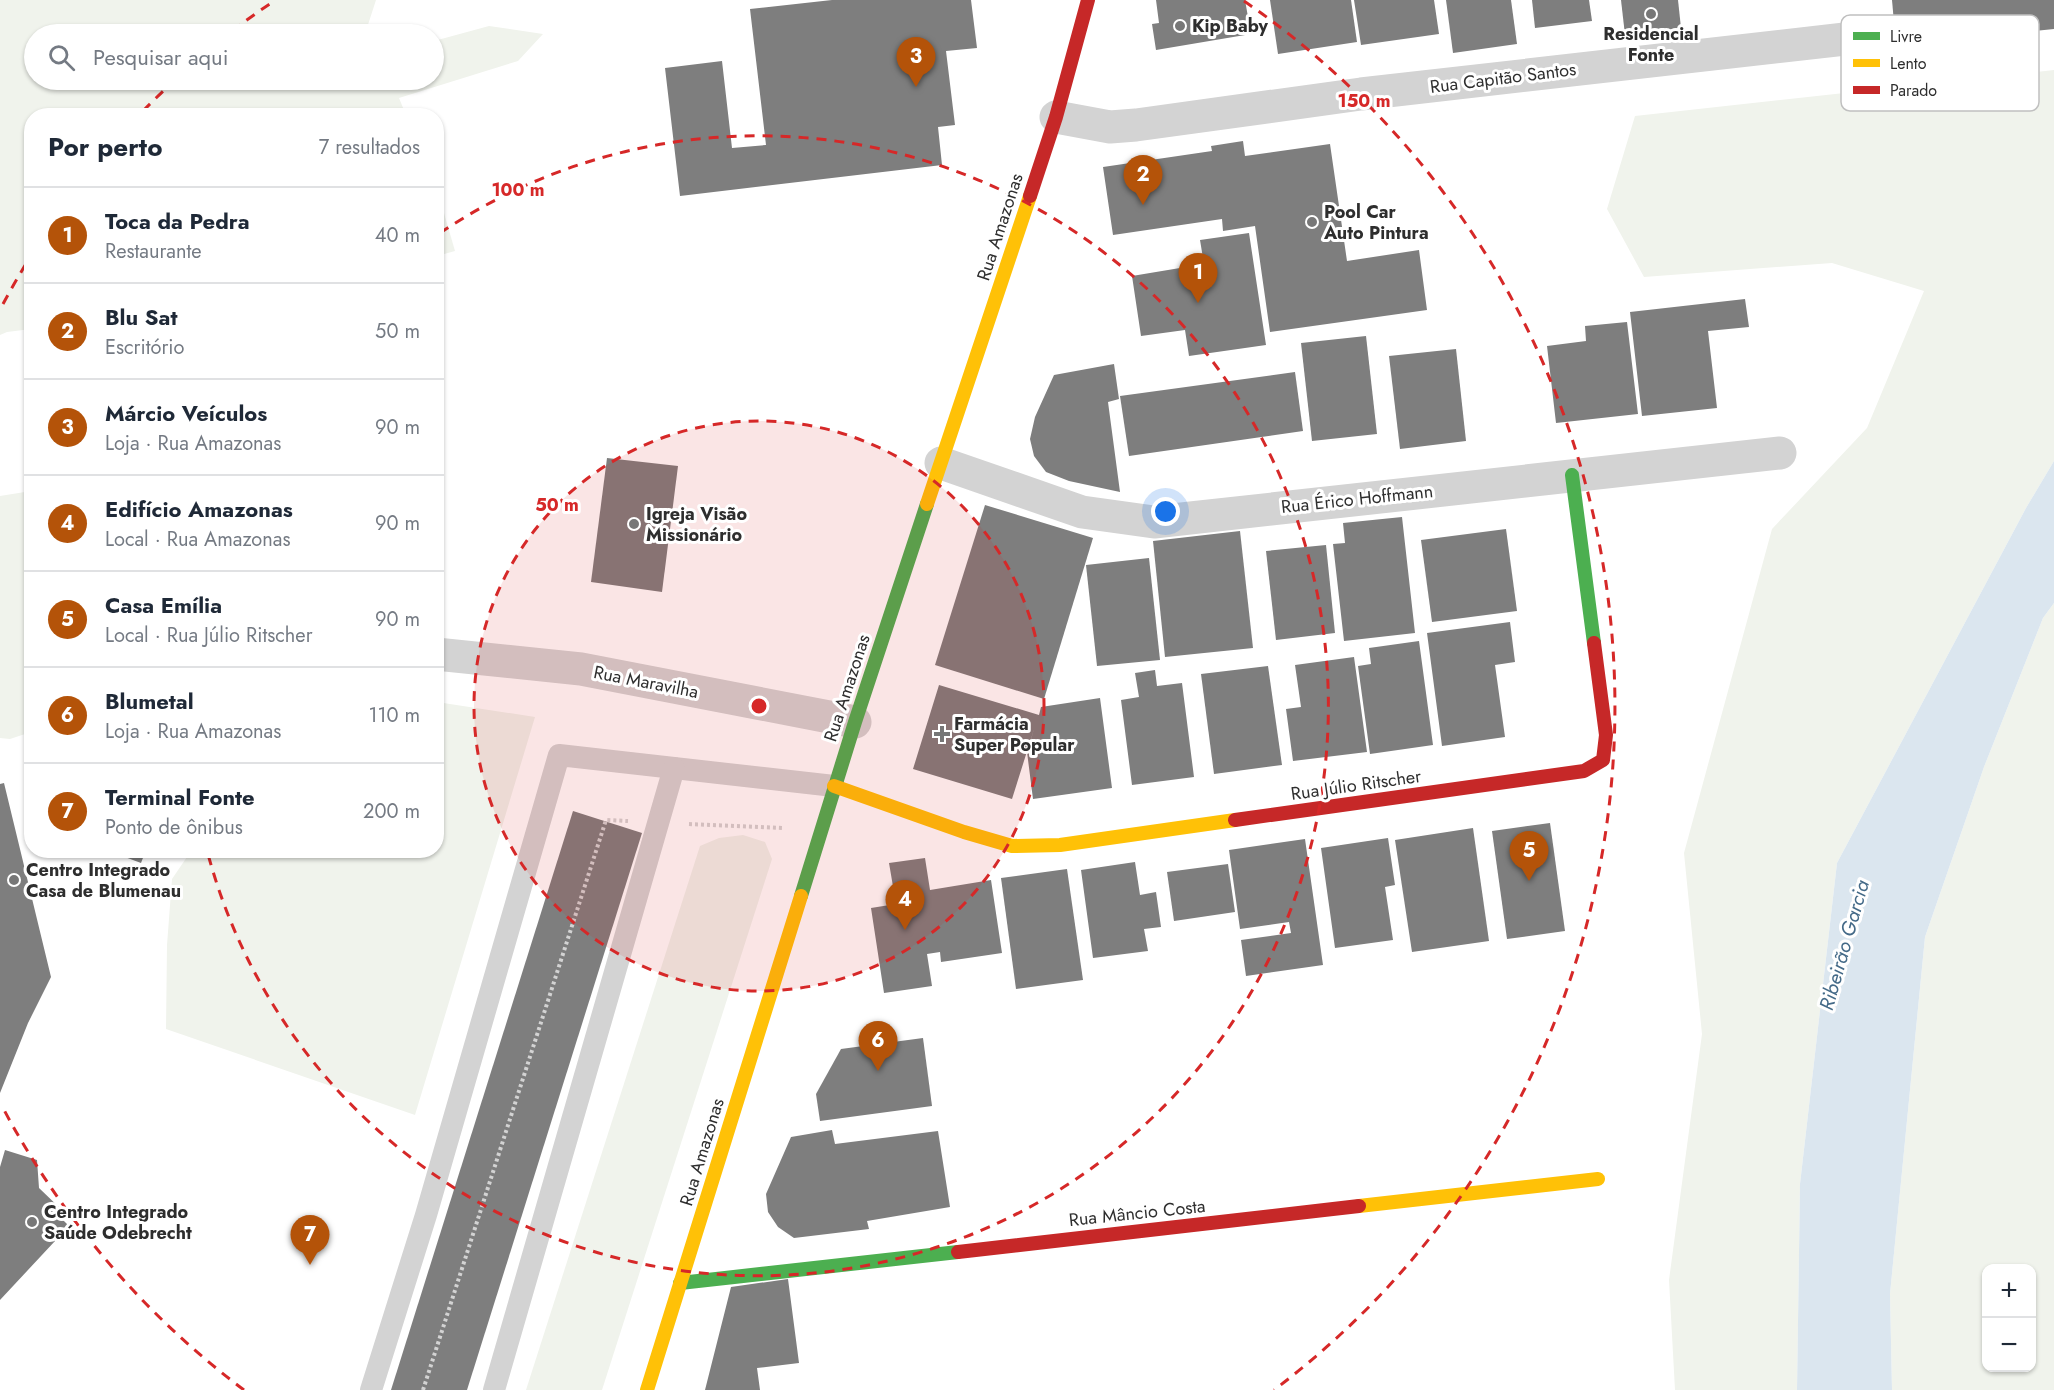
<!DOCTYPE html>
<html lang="pt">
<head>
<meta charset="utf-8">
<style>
  :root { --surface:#fff; --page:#f2f2f3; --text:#1f2937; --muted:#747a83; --line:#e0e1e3; --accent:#b45309 }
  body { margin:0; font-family:Jost,sans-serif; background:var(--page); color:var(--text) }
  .controls { position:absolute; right:18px; bottom:18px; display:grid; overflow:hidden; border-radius:12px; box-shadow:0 2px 4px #0004 }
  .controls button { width:54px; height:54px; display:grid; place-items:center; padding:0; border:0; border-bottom:2px solid var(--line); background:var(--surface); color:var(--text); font:30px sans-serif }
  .you { position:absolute; left:1166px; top:512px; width:21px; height:21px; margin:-15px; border:4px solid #fff; border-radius:50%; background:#1a73e8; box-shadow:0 0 0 9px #1a73e833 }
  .badge { display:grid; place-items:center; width:39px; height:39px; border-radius:50%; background:var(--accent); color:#fff; font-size:20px; font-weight:700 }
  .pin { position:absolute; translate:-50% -50px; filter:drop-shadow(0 2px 3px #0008) }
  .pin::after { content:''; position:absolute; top:32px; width:21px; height:18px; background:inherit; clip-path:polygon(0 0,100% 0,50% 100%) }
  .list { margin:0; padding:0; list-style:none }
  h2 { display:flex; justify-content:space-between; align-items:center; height:78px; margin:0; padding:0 24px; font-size:26px }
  h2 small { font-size:20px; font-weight:400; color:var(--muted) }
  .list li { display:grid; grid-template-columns:39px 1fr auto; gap:18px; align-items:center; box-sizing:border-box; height:96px; padding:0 24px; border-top:2px solid var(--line) }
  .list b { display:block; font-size:22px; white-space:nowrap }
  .list p { margin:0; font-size:20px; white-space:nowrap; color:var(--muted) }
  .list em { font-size:20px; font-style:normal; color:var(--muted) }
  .icon { flex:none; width:33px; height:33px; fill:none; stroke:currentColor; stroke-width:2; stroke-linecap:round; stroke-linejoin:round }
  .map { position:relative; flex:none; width:2054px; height:1390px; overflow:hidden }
  .search { position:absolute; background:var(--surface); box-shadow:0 2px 4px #0004; left:24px; top:24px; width:420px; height:66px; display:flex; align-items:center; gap:15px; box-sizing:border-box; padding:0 21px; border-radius:33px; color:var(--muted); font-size:22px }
  .panel { position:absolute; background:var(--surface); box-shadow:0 2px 4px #0004; left:24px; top:108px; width:420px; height:750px; border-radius:24px }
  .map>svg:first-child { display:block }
</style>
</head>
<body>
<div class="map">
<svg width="2054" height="1390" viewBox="0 0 2054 1390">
  <rect width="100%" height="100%" fill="#fff"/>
  <g fill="#f0f3ec" fill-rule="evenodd">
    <path d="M 0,0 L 376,0 L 365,34 L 34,34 L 34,80 L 434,80 L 434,41 L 489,26 L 543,34 L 518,61 L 399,98 L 406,115 L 32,116 L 31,329 L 7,332 L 0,335 Z"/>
    <path d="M 2054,70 L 2054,461 L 2026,508 L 1837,863 L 1800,1184 L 1797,1390 L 1675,1390 L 1669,1280 L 1702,1034 L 1684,853 L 1772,529 L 1867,428 L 1924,291 L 1832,263 L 1644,277 L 1607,209 L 1635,116 Z"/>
    <path d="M 437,189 L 455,251 L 437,256 L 436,256 Z"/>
    <path d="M 31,491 L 31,732 L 10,739 L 0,738 L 0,496 Z"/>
    <path d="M 2054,603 L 2054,1390 L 1892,1390 L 1890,1294 L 1925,937 L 1984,767 L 2043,618 ZM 1986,1268 L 2032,1268 L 2032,1368 L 1986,1368 Z"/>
    <path d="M 437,702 L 535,717 L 415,1115 L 166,1029 L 167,945 L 172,879 L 191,851 L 436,850 Z"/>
    <path d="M 743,835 L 765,842 L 772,859 L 602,1390 L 526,1390 L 700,846 L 719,838 Z"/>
  </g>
  <path fill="#dbe6ef" d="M 2054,461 L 2054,603 L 2043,618 L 1984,767 L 1925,937 L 1890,1294 L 1892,1390 L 1797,1390 L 1800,1184 L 1837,863 L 2026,508 Z"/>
  <g fill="#7e7e7e">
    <path d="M 832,0 L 971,0 L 977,48 L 946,51 L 955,125 L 938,127 L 942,165 L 680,196 L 665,68 L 722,61 L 732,148 L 766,145 L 750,9 Z"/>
    <path d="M 1156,0 L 1245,0 L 1251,34 L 1156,50 L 1152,24 L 1159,23 Z"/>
    <path d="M 1270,0 L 1351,0 L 1357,42 L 1278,54 Z"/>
    <path d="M 1354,0 L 1434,0 L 1439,34 L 1361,45 Z"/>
    <path d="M 1446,0 L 1511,0 L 1517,44 L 1453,53 Z"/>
    <path d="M 1532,0 L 1589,0 L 1592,21 L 1535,28 Z"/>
    <path d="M 1621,0 L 1678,0 L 1681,28 L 1625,35 Z"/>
    <path d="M 1892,0 L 2054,0 L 2054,29 L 1896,45 Z"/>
    <path d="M 1243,141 L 1245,156 L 1330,144 L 1347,261 L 1419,250 L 1427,310 L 1270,332 L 1255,226 L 1223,231 L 1222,219 L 1113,235 L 1103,167 L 1212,151 L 1211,146 Z"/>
    <path d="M 1249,233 L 1266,345 L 1189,356 L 1185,330 L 1141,336 L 1132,276 L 1204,264 L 1200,240 Z"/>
    <path d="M 1745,299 L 1749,327 L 1708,331 L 1717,408 L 1642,416 L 1630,312 Z"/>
    <path d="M 1627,322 L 1638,414 L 1556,423 L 1547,346 L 1586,341 L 1585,326 Z"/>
    <path d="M 1366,336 L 1377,434 L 1312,441 L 1301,343 Z"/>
    <path d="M 1456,349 L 1466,441 L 1400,449 L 1389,356 Z"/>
    <path d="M 1114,364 L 1119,399 L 1108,402 L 1120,492 L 1069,481 L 1046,472 L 1034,456 L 1030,439 L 1035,417 L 1054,375 Z"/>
    <path d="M 1295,372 L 1303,431 L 1129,456 L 1120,396 Z"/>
    <path d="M 607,458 L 678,466 L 662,592 L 591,582 Z"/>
    <path d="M 985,505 L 1093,538 L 1044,699 L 935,665 Z"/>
    <path d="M 1402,517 L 1415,633 L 1344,641 L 1333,544 L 1345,543 L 1343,523 Z"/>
    <path d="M 1506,529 L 1517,611 L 1432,622 L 1421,540 Z"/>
    <path d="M 1240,531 L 1253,648 L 1165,657 L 1153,541 Z"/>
    <path d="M 1326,545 L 1335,633 L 1276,640 L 1266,551 Z"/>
    <path d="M 1149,558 L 1160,660 L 1097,666 L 1086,565 Z"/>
    <path d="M 1510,622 L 1515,662 L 1495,665 L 1505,737 L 1442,746 L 1427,633 Z"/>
    <path d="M 1419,641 L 1433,745 L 1370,754 L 1358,666 L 1371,664 L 1369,648 Z"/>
    <path d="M 1354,657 L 1367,752 L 1293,761 L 1286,709 L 1301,707 L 1295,665 Z"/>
    <path d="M 1268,666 L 1282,765 L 1214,774 L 1201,674 Z"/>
    <path d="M 1155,670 L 1157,686 L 1182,683 L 1194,777 L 1132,785 L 1121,700 L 1139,697 L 1135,673 Z"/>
    <path d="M 939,685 L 1039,715 L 1041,707 L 1100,698 L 1112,788 L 1033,799 L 1027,752 L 1035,726 L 1012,799 L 913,769 Z"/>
    <path d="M 4,783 L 51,977 L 28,1023 L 0,1093 L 0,784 Z"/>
    <path d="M 573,811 L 642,833 L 467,1390 L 391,1390 Z"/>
    <path d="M 1550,823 L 1565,931 L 1507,939 L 1492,831 Z"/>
    <path d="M 1473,828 L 1489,941 L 1412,952 L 1395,840 Z"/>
    <path d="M 1388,838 L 1395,885 L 1385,887 L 1393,940 L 1335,948 L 1321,848 Z"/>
    <path d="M 1305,839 L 1323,965 L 1246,976 L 1241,940 L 1291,933 L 1289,922 L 1240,929 L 1229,850 Z"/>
    <path d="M 106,850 L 146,850 L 141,863 Z"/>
    <path d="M 925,858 L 930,890 L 991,880 L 1002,953 L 941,962 L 940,952 L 927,954 L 932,986 L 884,993 L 871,908 L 896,904 L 889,863 Z"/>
    <path d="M 1135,862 L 1140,895 L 1156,892 L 1161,927 L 1144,929 L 1148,951 L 1093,958 L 1081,870 Z"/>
    <path d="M 1228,864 L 1235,912 L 1174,921 L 1167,872 Z"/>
    <path d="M 1067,869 L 1083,980 L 1016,989 L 1001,878 Z"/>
    <path d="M 923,1038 L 932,1106 L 820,1121 L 816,1094 L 841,1049 Z"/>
    <path d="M 832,1130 L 835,1144 L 938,1131 L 950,1207 L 867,1221 L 869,1229 L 794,1238 L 778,1227 L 768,1212 L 766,1194 L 791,1137 Z"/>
    <path d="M 5,1150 L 37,1160 L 39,1188 L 64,1212 L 60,1217 L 69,1226 L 0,1300 L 0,1167 Z"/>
    <path d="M 788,1279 L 799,1363 L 757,1368 L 760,1390 L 705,1390 L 731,1287 Z"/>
  </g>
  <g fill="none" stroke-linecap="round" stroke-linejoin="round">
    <g stroke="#d3d3d3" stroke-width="4" stroke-dasharray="3 3" stroke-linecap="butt">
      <path d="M 689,824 L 783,828"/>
      <path d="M 423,1390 L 606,820 L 628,821"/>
    </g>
    <g stroke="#d3d3d3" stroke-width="22">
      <path d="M 371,1390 L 426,1215 L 559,755 L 834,786"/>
      <path d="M 494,1390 L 674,768"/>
    </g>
    <g stroke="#d3d3d3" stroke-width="33">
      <path d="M 1056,117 L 1110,127 L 1136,125 L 1361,94 L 1845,39"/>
      <path d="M 941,463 L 1082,512 L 1154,522 L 1780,453"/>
      <path d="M 436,654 L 581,669 L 855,722"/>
    </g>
    <g stroke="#4caf50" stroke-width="14">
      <path d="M 1572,475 L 1594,643"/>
      <path d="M 801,896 L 855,722 L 927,504"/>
      <path d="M 680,1283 L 958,1252"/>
    </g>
    <g stroke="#ffc107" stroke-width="14">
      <path d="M 927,504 L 1030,196"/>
      <path d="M 834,786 L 964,832 L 1012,846 L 1060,845 L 1235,820"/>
      <path d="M 1359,1206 L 1598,1179"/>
      <path d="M 647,1390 L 801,896"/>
    </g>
    <g stroke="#c62828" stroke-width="14">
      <path d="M 1030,196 L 1056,117 L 1088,0"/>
      <path d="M 1235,820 L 1584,771 L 1603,760 L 1606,735 L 1594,643"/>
      <path d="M 958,1252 L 1359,1206"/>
    </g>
  </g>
  <circle cx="759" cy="706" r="285" fill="#d62828" fill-opacity=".12"/>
  <g fill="none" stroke="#d62828" stroke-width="3" stroke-dasharray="10 8">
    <circle cx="759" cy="706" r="285"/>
    <path d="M440 233A570 570 0 1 1 208 854"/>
    <path d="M244 1390A856 856 0 0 1 3 1108M3 304A856 856 0 0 1 29 259M143 111A856 856 0 0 1 175 80M232 31A856 856 0 0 1 274 1M1244 1A856 856 0 0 1 1274 1390"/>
  </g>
  <g fill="#777" stroke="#fff" stroke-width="2">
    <circle cx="1651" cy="14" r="6"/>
    <circle cx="1180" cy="26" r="6"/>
    <circle cx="1312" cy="222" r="6"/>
    <circle cx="634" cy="524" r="6"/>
    <path d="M939 725h6v6h6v6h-6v6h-6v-6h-6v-6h6z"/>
    <circle cx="14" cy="880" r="6"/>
    <circle cx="32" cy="1222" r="6"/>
  </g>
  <g text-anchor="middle" stroke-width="6" stroke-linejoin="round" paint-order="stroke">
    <g font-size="18" font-weight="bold" fill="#2e2e2e" stroke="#fff" text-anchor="start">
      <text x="1192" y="32">Kip Baby</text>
      <text x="1651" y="40" text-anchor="middle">Residencial<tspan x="1651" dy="21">Fonte</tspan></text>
      <text x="1324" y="218">Pool Car<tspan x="1324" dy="21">Auto Pintura</tspan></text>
      <text x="646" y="520">Igreja Visão<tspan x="646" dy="21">Missionário</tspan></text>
      <text x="954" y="730">Farmácia<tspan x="954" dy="21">Super Popular</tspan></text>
      <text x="26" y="876">Centro Integrado<tspan x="26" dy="21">Casa de Blumenau</tspan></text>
      <text x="44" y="1218">Centro Integrado<tspan x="44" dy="21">Saúde Odebrecht</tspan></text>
    </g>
    <g font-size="18" fill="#2e2e2e" stroke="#fff">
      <text transform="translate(1503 78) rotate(-7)" y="6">Rua Capitão Santos</text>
      <text transform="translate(1000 227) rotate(-72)" y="6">Rua Amazonas</text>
      <text transform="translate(1357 499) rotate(-6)" y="6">Rua Érico Hoffmann</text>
      <text transform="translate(646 682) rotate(11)" y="6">Rua Maravilha</text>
      <text transform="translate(847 688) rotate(-72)" y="6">Rua Amazonas</text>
      <text transform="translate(1356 785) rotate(-8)" y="6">Rua Júlio Ritscher</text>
      <text transform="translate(702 1152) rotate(-73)" y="6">Rua Amazonas</text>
      <text transform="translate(1137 1213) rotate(-6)" y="6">Rua Mâncio Costa</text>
    </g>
    <g font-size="20" font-style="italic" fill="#446a88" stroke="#fff">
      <text transform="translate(1844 945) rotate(-74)" y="7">Ribeirão Garcia</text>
    </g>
  </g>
  <rect x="1841" y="15" width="198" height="96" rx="9" fill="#fff" stroke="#c0c0c0" stroke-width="1.5"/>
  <rect x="1853" y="32" width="27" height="8" fill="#4caf50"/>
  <rect x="1853" y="59" width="27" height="8" fill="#ffc107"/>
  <rect x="1853" y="86" width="27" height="8" fill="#c62828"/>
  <g font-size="16" fill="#2e2e2e">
    <text x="1890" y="42">Livre</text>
    <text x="1890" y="69">Lento</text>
    <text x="1890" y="96">Parado</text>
  </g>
  <circle cx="759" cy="706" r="9" fill="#d62828" stroke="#fff" stroke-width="3"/>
  <g font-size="18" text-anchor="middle" font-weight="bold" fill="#d62828" stroke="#fff" stroke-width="6" stroke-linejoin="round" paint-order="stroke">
    <text x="1364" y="107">150 m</text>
    <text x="518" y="196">100 m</text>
    <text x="557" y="511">50 m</text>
  </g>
</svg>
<div class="controls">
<button>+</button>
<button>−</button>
</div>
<div class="you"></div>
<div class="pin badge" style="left:1198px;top:303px">1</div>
<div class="pin badge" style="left:1143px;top:205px">2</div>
<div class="pin badge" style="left:916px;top:87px">3</div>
<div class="pin badge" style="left:905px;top:930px">4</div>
<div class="pin badge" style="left:1529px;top:881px">5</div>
<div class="pin badge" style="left:878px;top:1071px">6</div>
<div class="pin badge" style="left:310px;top:1265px">7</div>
<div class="search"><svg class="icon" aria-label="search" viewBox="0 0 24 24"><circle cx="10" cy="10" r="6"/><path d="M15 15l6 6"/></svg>Pesquisar aqui</div>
<section class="panel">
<h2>Por perto<small>7 resultados</small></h2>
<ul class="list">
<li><span class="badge">1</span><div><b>Toca da Pedra</b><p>Restaurante</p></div><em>40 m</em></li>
<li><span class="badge">2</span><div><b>Blu Sat</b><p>Escritório</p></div><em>50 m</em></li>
<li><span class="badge">3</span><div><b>Márcio Veículos</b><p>Loja · Rua Amazonas</p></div><em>90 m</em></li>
<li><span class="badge">4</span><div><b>Edifício Amazonas</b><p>Local · Rua Amazonas</p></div><em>90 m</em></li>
<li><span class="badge">5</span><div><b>Casa Emília</b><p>Local · Rua Júlio Ritscher</p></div><em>90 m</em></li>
<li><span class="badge">6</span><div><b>Blumetal</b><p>Loja · Rua Amazonas</p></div><em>110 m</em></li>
<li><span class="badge">7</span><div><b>Terminal Fonte</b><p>Ponto de ônibus</p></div><em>200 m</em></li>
</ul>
</section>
</div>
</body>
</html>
